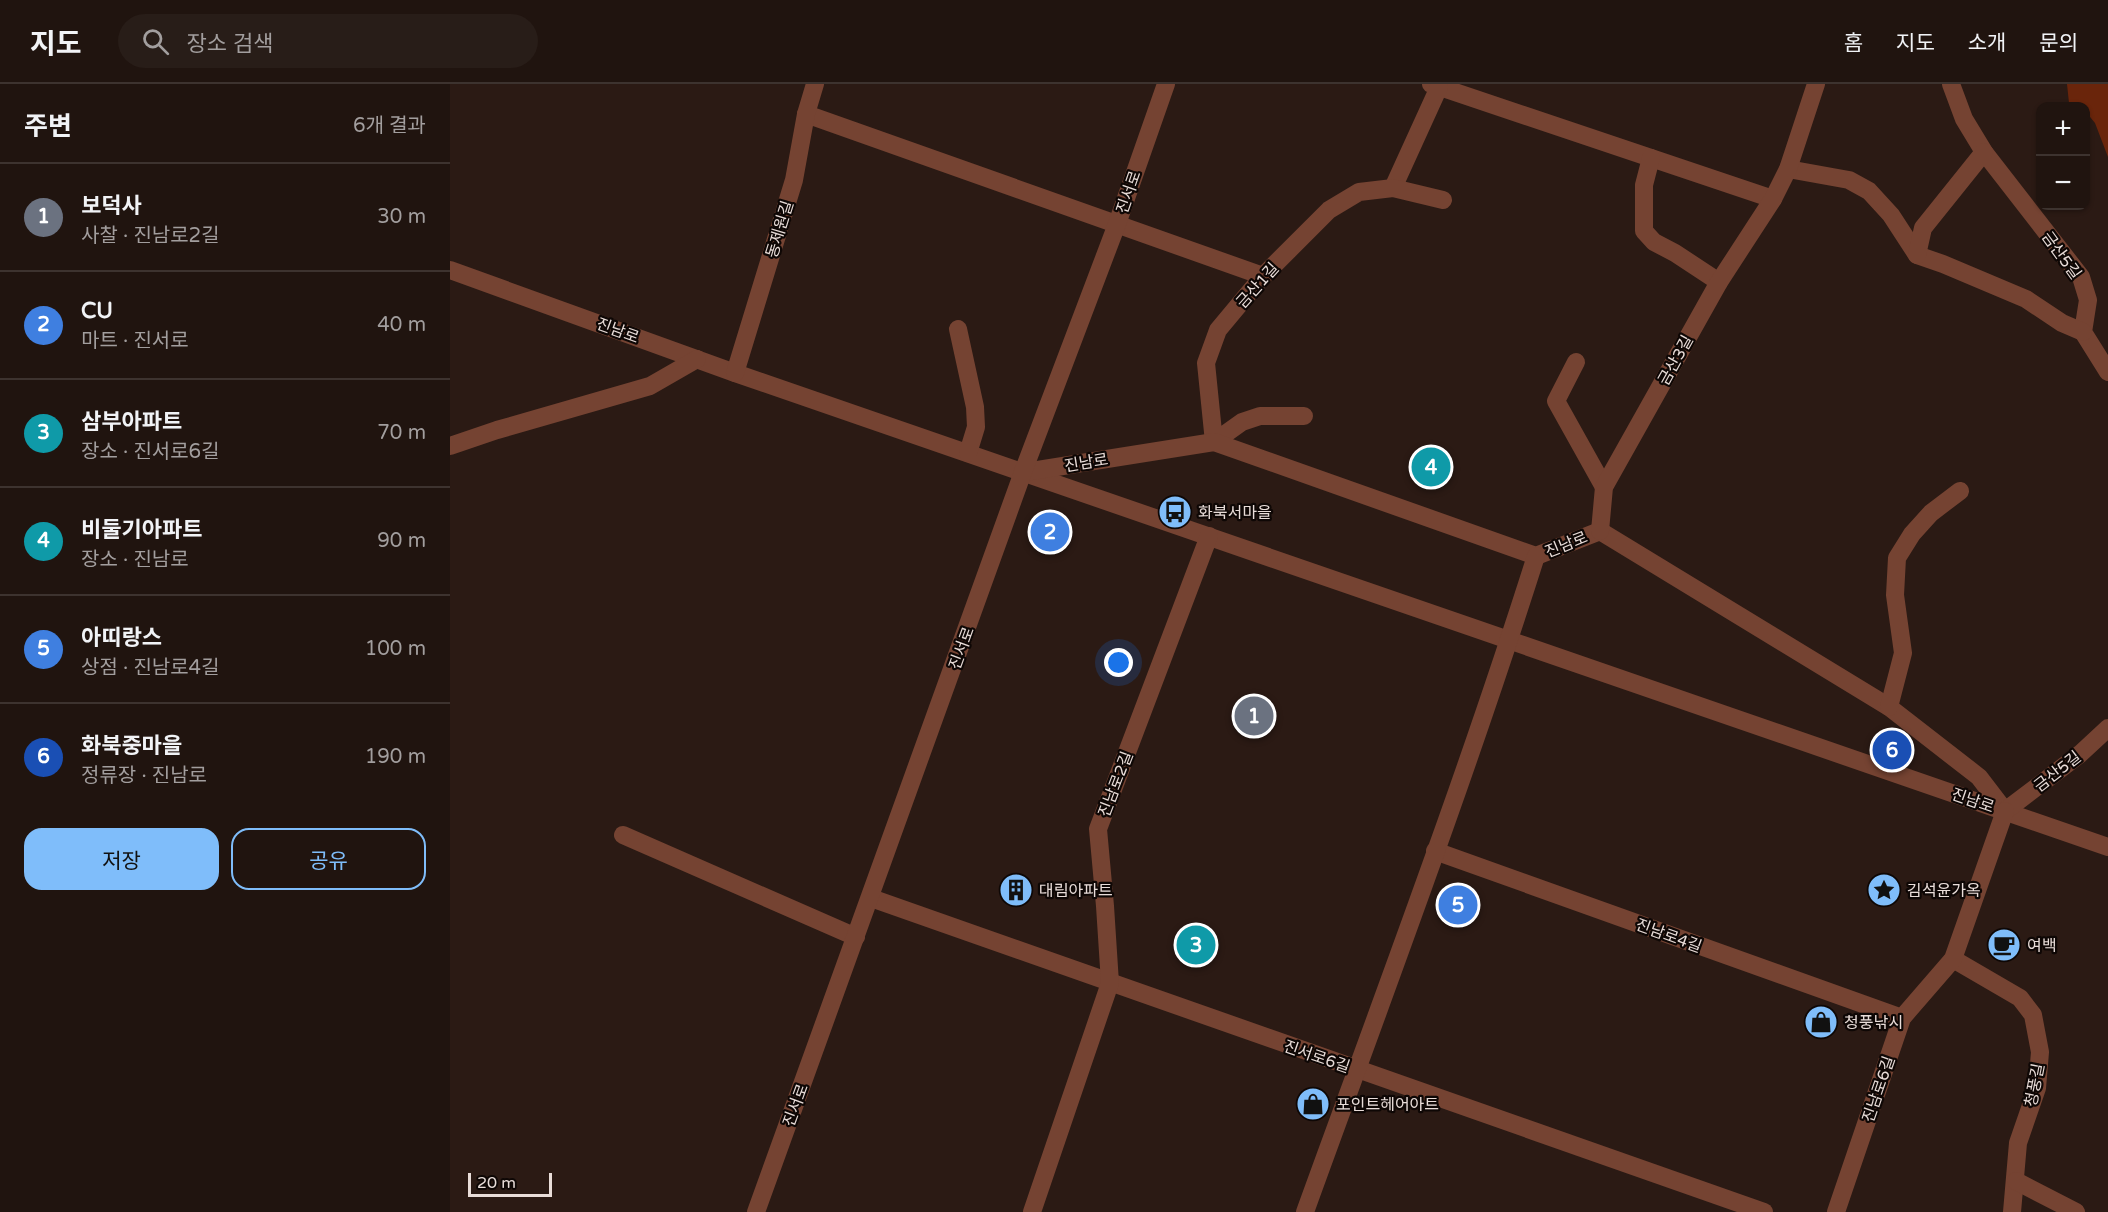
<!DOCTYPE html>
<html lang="ko">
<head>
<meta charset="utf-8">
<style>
  :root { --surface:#20140f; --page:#281d18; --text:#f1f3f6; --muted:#a29e9e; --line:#3d332f; --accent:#7fbdfa }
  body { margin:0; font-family:"Varela Round","Noto Sans KR",sans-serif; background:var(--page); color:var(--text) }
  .controls { position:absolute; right:18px; top:18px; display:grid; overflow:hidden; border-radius:12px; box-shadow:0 2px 4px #0004 }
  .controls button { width:54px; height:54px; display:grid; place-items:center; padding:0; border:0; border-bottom:2px solid var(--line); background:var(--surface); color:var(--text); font:30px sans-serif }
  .scale { position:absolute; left:18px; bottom:15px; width:84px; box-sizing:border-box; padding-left:6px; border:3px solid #e9ddd9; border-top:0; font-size:16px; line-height:21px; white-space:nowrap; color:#e9ddd9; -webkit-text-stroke:4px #0e0705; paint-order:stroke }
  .you { position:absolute; left:669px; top:579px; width:21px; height:21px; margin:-15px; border:4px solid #fff; border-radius:50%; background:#1a73e8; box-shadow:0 0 0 9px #1a73e833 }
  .badge { display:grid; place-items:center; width:39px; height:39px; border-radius:50%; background:var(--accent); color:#fff; font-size:20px; font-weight:700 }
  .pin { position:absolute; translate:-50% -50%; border:3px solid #fff; box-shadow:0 2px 6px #0006 }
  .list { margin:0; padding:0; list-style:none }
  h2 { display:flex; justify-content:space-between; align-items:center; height:78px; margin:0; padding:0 24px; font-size:26px }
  h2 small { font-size:20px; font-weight:400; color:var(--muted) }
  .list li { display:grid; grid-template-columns:39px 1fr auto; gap:18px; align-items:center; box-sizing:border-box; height:108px; padding:0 24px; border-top:2px solid var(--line) }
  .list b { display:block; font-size:22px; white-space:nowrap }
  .list p { margin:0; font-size:20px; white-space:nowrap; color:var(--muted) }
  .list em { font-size:20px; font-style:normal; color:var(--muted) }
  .actions { display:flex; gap:12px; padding:18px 24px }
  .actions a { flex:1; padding:14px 0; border:2px solid var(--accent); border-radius:18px; text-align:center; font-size:21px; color:var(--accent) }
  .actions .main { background:var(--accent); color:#111 }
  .icon { flex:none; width:33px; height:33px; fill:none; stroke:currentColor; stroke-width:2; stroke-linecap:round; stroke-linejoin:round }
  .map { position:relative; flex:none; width:1658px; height:1128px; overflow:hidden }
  header { display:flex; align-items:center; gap:36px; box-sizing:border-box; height:84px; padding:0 30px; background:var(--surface); border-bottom:2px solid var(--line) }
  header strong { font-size:28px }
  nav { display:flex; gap:33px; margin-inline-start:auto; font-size:21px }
  .search { width:420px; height:54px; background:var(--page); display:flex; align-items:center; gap:15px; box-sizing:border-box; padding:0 21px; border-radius:33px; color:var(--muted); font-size:22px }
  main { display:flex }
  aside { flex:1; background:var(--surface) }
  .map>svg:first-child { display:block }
</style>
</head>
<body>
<header>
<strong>지도</strong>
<div class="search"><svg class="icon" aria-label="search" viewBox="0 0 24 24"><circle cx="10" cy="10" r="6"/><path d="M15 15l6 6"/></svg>장소 검색</div>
<nav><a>홈</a><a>지도</a><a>소개</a><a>문의</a></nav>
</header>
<main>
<aside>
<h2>주변<small>6개 결과</small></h2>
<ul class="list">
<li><span class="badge" style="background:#6b7280">1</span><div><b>보덕사</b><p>사찰 · 진남로2길</p></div><em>30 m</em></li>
<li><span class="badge" style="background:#3f7fe0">2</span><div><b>CU</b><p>마트 · 진서로</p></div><em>40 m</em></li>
<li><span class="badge" style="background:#0f9aa8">3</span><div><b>삼부아파트</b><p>장소 · 진서로6길</p></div><em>70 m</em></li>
<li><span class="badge" style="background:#0f9aa8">4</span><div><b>비둘기아파트</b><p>장소 · 진남로</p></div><em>90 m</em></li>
<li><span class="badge" style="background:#3f7fe0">5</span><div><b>아띠랑스</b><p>상점 · 진남로4길</p></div><em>100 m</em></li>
<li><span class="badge" style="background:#1a4fb4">6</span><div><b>화북중마을</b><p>정류장 · 진남로</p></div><em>190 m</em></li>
</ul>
<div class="actions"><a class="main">저장</a><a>공유</a></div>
</aside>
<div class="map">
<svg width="1658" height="1128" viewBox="0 0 1658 1128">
  <rect width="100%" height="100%" fill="#2b1a14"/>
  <path fill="#6a250b" d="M 1617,0 L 1658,0 L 1658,73 L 1645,39 L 1636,28 L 1636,22 L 1619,19 Z"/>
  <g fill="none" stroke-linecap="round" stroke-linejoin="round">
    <g stroke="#754332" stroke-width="18">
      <path d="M 981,0 L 1323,115"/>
      <path d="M 1501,0 L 1514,35 L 1534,68 L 1631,193 L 1638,216 L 1633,248 L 1658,288"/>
      <path d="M 356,30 L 813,192"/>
      <path d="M 1201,74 L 1194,101 L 1194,147 L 1204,158 L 1225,169 L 1269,198"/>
      <path d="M 1338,85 L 1399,96 L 1419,107 L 1441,131 L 1467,171 L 1493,180 L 1576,215 L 1612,239 L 1633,248"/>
      <path d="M 943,104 L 989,3"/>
      <path d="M 1467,171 L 1473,144 L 1534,68"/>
      <path d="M 0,186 L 285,289 L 1658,763"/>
      <path d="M 508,245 L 525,323 L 526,343 L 518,369"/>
      <path d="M 1126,278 L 1106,317 L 1154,403"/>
      <path d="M 285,289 L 344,96 L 356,30 L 365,0"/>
      <path d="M 854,332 L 810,332 L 792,338 L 764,358 L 756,279 L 768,246 L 813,192 L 879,126 L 909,108 L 943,104 L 993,116"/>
      <path d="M 0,362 L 47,346 L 200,302 L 247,275"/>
      <path d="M 575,388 L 764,358 L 1086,472 L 1150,447 L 1439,623 L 1529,693 L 1555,727"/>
      <path d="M 1150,447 L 1154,403 L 1269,198 L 1323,115 L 1338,85 L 1366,0"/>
      <path d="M 1439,623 L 1453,569 L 1445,511 L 1447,474 L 1462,450 L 1481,429 L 1510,407"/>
      <path d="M 1555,727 L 1630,670 L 1658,644"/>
      <path d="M 173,751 L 406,853"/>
      <path d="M 985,767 L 1452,934"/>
      <path d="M 421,814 L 1314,1128"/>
      <path d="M 1503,875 L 1570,914 L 1583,931 L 1590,968 L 1587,1004 L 1568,1059 L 1562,1128"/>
      <path d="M 1566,1097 L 1626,1128"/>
      <path d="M 306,1128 L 573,388 L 667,140 L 716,0"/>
      <path d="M 582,1128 L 660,899 L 655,822 L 648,745 L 759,452"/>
      <path d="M 855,1128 C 934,910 1016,693 1086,472"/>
      <path d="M 1386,1128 L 1452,934 L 1503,875 L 1555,727"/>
    </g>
  </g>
  <defs>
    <symbol id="bus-disc" viewBox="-11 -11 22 22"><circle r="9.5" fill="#7fbdfa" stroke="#0e0705"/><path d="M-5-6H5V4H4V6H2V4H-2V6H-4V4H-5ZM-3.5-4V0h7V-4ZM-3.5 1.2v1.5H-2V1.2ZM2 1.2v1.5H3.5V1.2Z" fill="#111"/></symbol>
    <symbol id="building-disc" viewBox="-11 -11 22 22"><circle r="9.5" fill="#7fbdfa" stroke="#0e0705"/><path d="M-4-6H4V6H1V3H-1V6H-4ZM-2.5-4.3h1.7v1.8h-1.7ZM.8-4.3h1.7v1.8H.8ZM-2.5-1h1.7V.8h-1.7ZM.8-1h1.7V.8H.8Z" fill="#111"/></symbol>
    <symbol id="sight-disc" viewBox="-11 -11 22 22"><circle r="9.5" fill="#7fbdfa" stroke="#0e0705"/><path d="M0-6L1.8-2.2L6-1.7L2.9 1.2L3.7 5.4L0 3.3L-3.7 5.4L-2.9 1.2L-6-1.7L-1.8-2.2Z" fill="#111"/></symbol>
    <symbol id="cafe-disc" viewBox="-11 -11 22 22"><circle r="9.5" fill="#7fbdfa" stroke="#0e0705"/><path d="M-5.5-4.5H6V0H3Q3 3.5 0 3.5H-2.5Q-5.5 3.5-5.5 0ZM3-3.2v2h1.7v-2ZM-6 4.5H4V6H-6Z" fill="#111"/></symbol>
    <symbol id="shop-disc" viewBox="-11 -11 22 22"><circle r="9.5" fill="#7fbdfa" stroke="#0e0705"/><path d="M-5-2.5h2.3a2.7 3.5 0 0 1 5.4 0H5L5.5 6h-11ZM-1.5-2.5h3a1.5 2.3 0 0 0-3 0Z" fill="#111"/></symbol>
  </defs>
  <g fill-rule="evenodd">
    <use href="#bus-disc" x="706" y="409" width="38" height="38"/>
    <use href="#building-disc" x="547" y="787" width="38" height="38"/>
    <use href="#sight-disc" x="1415" y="787" width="38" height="38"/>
    <use href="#cafe-disc" x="1535" y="842" width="38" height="38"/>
    <use href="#shop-disc" x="1352" y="919" width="38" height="38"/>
    <use href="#shop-disc" x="844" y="1001" width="38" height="38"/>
  </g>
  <g text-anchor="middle" stroke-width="4.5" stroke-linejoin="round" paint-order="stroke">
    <g font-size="16" fill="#e9ddd9" stroke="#0e0705">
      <text transform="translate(678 108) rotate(-71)" y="6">진서로</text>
      <text transform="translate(329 145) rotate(-73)" y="6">동제원길</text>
      <text transform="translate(1612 171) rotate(54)" y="6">금산5길</text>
      <text transform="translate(807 201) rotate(-48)" y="6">금산1길</text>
      <text transform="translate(168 246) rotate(20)" y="6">진남로</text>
      <text transform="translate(1225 276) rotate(-61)" y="6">금산3길</text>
      <text transform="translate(636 378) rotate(-9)" y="6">진남로</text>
      <text transform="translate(1116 460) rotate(-22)" y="6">진남로</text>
      <text transform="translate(511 564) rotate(-70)" y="6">진서로</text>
      <text transform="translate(1607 687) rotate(-38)" y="6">금산5길</text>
      <text transform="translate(665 700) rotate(-69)" y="6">진남로2길</text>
      <text transform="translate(1523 716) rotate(19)" y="6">진남로</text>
      <text transform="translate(1219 851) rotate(20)" y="6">진남로4길</text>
      <text transform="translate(867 972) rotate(19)" y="6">진서로6길</text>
      <text transform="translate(1584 1001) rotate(-79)" y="6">청풍길</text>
      <text transform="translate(1428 1005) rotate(-71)" y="6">진남로6길</text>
      <text transform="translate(345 1021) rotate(-70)" y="6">진서로</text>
    </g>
    <g font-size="16" fill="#e9ddd9" stroke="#0e0705" text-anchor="start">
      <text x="748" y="434">화북서마을</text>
      <text x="589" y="812">대림아파트</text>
      <text x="1457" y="812">김석윤가옥</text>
      <text x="1577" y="867">여백</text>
      <text x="1394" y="944">청풍낚시</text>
      <text x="886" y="1026">포인트헤어아트</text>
    </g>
  </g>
</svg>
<div class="controls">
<button>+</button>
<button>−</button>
</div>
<div class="scale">20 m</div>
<div class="you"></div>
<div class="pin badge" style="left:804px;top:632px;background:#6b7280">1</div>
<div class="pin badge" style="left:600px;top:448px;background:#3f7fe0">2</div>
<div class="pin badge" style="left:746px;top:861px;background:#0f9aa8">3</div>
<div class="pin badge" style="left:981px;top:383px;background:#0f9aa8">4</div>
<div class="pin badge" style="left:1008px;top:821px;background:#3f7fe0">5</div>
<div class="pin badge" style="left:1442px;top:666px;background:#1a4fb4">6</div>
</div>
</main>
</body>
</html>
